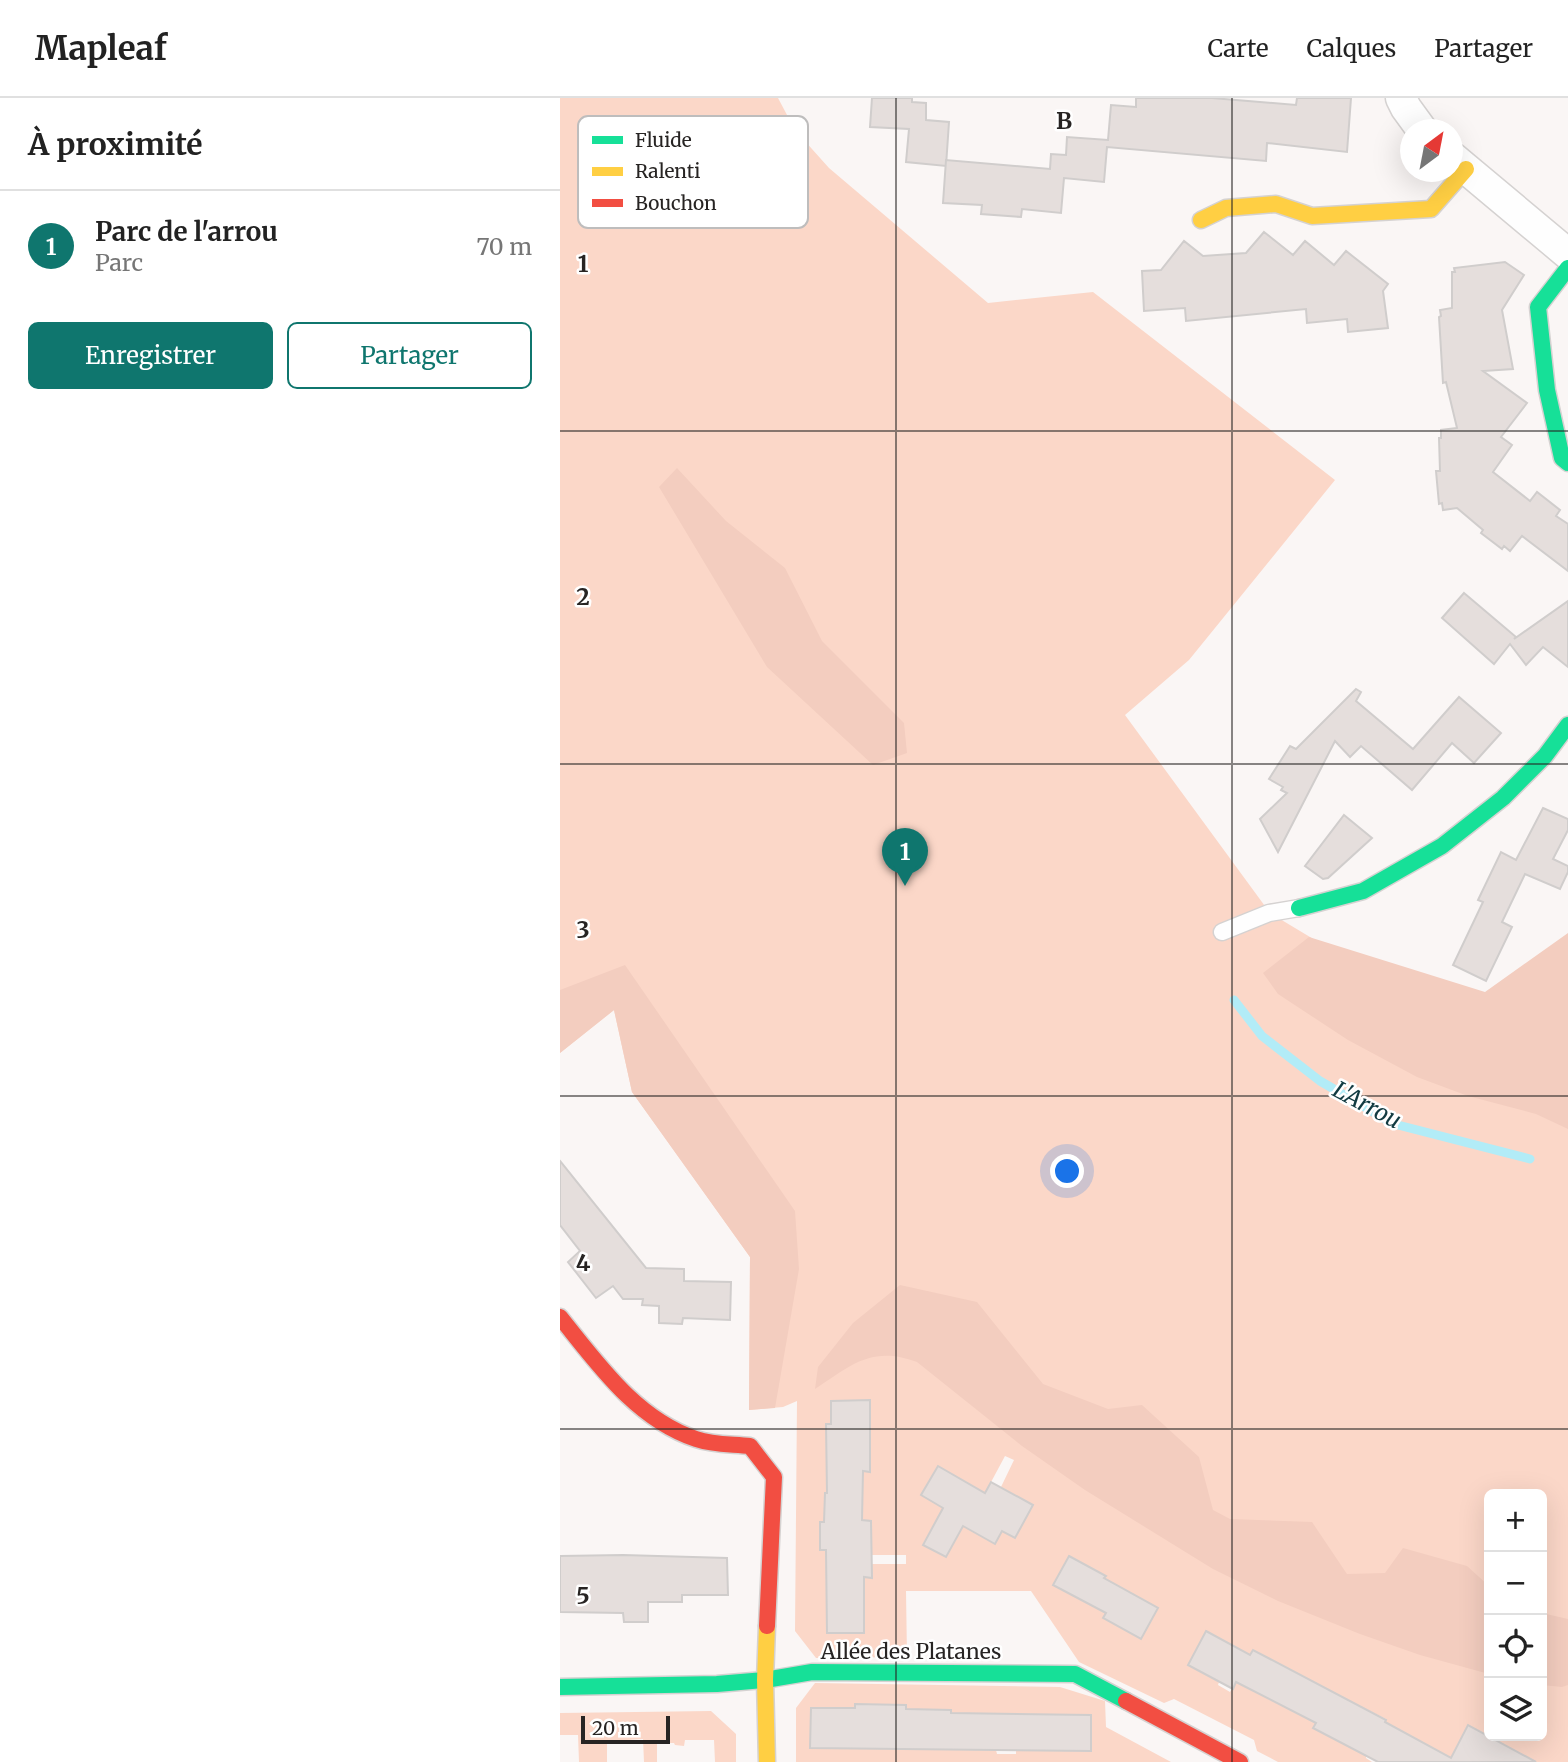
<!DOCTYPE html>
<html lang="fr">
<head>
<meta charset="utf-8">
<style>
  :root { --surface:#fff; --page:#f2f2f2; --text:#222; --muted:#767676; --line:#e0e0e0; --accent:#0f766e }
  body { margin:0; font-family:Merriweather,serif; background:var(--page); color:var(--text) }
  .controls { position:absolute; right:21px; bottom:21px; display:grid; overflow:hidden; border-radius:10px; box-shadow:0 7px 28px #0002 }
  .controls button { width:63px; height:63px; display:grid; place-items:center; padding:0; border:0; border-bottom:2px solid var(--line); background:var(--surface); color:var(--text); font:35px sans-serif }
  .compass { position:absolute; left:840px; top:21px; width:63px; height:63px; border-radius:50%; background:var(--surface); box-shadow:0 7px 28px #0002; rotate:32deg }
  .scale { position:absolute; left:21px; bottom:18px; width:89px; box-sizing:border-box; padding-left:7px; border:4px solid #272423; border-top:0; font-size:19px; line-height:24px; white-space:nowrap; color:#272423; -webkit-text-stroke:5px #fff; paint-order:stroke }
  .you { position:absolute; left:508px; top:1074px; width:24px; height:24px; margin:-18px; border:5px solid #fff; border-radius:50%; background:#1a73e8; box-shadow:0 0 0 10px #1a73e833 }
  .badge { display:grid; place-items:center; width:46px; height:46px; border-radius:50%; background:var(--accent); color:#fff; font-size:23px; font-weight:700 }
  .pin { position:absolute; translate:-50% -58px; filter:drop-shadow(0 2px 4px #0008) }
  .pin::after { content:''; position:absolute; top:37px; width:24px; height:21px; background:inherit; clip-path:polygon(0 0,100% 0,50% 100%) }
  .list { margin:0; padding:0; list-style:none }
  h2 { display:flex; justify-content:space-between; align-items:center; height:91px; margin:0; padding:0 28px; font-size:30px }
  h2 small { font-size:23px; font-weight:400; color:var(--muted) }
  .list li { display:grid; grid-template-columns:46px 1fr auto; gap:21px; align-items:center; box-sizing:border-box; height:112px; padding:0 28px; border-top:2px solid var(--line) }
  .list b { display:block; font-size:26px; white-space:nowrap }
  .list p { margin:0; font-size:23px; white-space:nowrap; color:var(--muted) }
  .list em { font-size:23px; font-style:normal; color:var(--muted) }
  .actions { display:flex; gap:14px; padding:21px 28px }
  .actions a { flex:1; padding:16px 0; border:2px solid var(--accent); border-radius:10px; text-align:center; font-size:24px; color:var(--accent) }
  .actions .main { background:var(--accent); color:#fff }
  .icon { flex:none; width:38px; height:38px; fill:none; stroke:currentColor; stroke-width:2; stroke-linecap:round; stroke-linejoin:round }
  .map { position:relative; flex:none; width:1008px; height:1664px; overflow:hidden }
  header { display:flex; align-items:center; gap:42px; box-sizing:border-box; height:98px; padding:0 35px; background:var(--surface); border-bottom:2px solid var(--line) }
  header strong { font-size:33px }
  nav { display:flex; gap:38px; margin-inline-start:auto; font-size:24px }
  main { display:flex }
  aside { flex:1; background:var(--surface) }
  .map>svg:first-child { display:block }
</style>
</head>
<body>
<header>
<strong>Mapleaf</strong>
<nav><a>Carte</a><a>Calques</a><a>Partager</a></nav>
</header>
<main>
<aside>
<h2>À proximité<small></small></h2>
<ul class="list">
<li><span class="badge">1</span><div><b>Parc de l'arrou</b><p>Parc</p></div><em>70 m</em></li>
</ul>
<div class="actions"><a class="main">Enregistrer</a><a>Partager</a></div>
</aside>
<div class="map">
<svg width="1008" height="1664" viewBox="0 0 1008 1664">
  <rect width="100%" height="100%" fill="#faf6f5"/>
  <g fill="#fbd7c8" fill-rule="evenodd">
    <path d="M 0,0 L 218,0 L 235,32 L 269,70 L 428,205 L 533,194 L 775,382 L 629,562 L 565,617 L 710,815 L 775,854 L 1008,978 L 1008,1664 L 966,1664 L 968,1660 L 908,1628 L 892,1660 L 868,1664 L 825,1624 L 826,1621 L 772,1594 L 753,1630 L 806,1658 L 806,1660 L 812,1664 L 718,1664 L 697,1653 L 694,1642 L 614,1601 L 604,1605 L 519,1564 L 471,1493 L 346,1493 L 347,1559 L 256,1560 L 235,1533 L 237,1303 L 223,1309 L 189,1312 L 190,1159 L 72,994 L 54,912 L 0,955 ZM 309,1302 L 310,1373 L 267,1373 L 266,1327 L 271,1326 L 271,1303 ZM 445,1358 L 454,1362 L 441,1389 L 473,1407 L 455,1440 L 442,1433 L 430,1386 ZM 378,1368 L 422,1393 L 386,1459 L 363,1446 L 383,1410 L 362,1397 ZM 265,1395 L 303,1396 L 302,1422 L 311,1423 L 311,1438 L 300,1457 L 346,1457 L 346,1466 L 312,1466 L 312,1479 L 304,1479 L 303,1535 L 267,1534 L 267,1452 L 260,1451 L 260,1424 L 264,1424 ZM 929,1396 L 982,1396 L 982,1638 L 929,1638 ZM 509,1458 L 545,1478 L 531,1506 L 494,1487 ZM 559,1489 L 597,1510 L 581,1541 L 543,1520 ZM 646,1534 L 690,1557 L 693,1552 L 745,1580 L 676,1584 L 670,1594 L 658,1587 L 659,1584 L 628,1567 Z"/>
    <path d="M 255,1585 L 500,1589 L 545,1603 L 546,1629 L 611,1664 L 236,1664 L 236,1610 ZM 296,1606 L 311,1606 L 310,1651 L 250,1650 L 251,1610 L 295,1610 ZM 331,1607 L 345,1607 L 346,1611 L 391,1612 L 391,1615 L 470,1617 L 456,1649 L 456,1656 L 437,1656 L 436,1652 L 332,1651 Z"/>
    <path d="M 151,1613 L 176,1636 L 176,1664 L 155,1664 L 154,1642 L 125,1642 L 124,1648 L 115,1647 L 114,1645 L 97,1645 L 97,1664 L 84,1664 L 83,1641 L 67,1642 L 67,1645 L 47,1645 L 47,1664 L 19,1664 L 18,1637 L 0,1637 L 0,1615 Z"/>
  </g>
  <g fill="#f3cdbf">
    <path d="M 117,370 L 166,423 L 225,470 L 262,543 L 344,625 L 347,655 L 313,667 L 207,569 L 99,389 Z"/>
    <path d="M 1008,835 L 1008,1031 L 976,1016 L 908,998 L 857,979 L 788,942 L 718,896 L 703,875 L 749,839 L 925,894 Z"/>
    <path d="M 65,867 L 235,1113 L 239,1171 L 215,1310 L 189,1312 L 190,1159 L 72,994 L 54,912 L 0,955 L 0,892 Z"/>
    <path d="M 340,1187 L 417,1204 L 483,1286 L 548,1311 L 582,1307 L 639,1359 L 653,1412 L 670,1421 L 752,1424 L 787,1476 L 825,1475 L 843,1450 L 907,1468 L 929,1488 L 929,1576 L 860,1557 L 800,1536 L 718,1503 L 653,1471 L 525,1392 L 462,1348 L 357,1264 C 312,1247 291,1267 255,1291 L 258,1269 L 293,1225 Z"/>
    <path d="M 982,1515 L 1008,1521 L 1008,1587 L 1002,1589 L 982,1587 Z"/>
  </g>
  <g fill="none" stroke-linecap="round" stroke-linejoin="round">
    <path stroke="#b2ecf7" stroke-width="9" d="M 674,902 L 702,938 L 760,983 L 834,1026 L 970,1061"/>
  </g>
  <g fill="#e5dedc" stroke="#d0cdcc" stroke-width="2">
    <path d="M 312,0 L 352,0 L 352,4 L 366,5 L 366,22 L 389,24 L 386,68 L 346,64 L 349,31 L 310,29 Z"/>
    <path d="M 576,0 L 652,0 L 736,7 L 737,0 L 791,0 L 787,54 L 707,45 L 706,63 L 547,49 L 544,84 L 504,80 L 501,115 L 462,111 L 461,119 L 421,116 L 422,107 L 383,105 L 386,62 L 490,71 L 491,56 L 506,57 L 507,39 L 548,42 L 551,7 L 576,9 Z"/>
    <path d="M 704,134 L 733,157 L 745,143 L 774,167 L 786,153 L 828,186 L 823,193 L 828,230 L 788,234 L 787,221 L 747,225 L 746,211 L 626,223 L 625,210 L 584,213 L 582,173 L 601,172 L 624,143 L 643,158 L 686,155 Z"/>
    <path d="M 945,164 L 964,177 L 942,212 L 953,271 L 923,273 L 967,305 L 941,339 L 952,347 L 933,374 L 970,403 L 977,394 L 1000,412 L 996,418 L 1008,426 L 1008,473 L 962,438 L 950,453 L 944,448 L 942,451 L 921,435 L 923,432 L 897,410 L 883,412 L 882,405 L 879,406 L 876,373 L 880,373 L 879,340 L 881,340 L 881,332 L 897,330 L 886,284 L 883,285 L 879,219 L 881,218 L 880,212 L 892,210 L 892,174 L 895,174 L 894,170 Z"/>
    <path d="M 904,495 L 956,539 L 954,541 L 1008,503 L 1008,569 L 983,549 L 966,567 L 950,546 L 934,566 L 882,520 Z"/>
    <path d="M 796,591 L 801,594 L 796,603 L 853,651 L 899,599 L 941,635 L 914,665 L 892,645 L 852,692 L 801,648 L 790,659 L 775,643 L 718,754 L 700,721 L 727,695 L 721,692 L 723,689 L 709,681 L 730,648 L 736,651 Z"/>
    <path d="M 983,710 L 1008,721 L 1008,732 L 993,761 L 1008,768 L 1008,774 L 1000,791 L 965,776 L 942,824 L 952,829 L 926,883 L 893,867 L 923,804 L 918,802 L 941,754 L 956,762 Z"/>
    <path d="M 784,717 L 812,740 L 768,780 L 763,781 L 745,768 Z"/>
    <path d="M 0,1063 L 86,1170 L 124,1171 L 124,1183 L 171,1184 L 170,1222 L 123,1220 L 122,1226 L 99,1225 L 99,1208 L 82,1207 L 83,1201 L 63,1201 L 53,1188 L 36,1200 L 8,1164 L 20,1153 L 0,1127 Z"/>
    <path d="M 310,1302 L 310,1374 L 303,1373 L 302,1422 L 311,1423 L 312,1480 L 304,1479 L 304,1535 L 267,1535 L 266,1452 L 260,1452 L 260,1424 L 264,1424 L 265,1395 L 267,1395 L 266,1326 L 271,1326 L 271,1303 Z"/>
    <path d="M 378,1368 L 425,1395 L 431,1384 L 473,1407 L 455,1440 L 442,1433 L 435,1446 L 403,1428 L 386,1459 L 363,1447 L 383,1410 L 361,1397 Z"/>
    <path d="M 63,1457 L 167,1460 L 168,1497 L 122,1497 L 122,1504 L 88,1504 L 88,1524 L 64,1524 L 63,1515 L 0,1514 L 0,1458 Z"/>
    <path d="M 509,1458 L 546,1478 L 544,1480 L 598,1510 L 581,1541 L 543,1520 L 546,1515 L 493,1487 Z"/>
    <path d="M 646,1533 L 690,1557 L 693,1552 L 826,1622 L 825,1624 L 891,1660 L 908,1627 L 976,1664 L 818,1664 L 753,1630 L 756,1625 L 676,1584 L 673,1591 L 628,1567 Z"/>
    <path d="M 295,1606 L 346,1607 L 346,1611 L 391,1612 L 391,1615 L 531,1617 L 531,1653 L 250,1650 L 251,1610 L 295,1610 Z"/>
  </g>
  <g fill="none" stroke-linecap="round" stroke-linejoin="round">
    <defs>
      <path id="lane" d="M 662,834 L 709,815 L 739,810"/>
      <g id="street">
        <path d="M 841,0 L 846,10 L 862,32"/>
        <path d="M 892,59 L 1008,156"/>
      </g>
      <g id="fast">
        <path d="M 1008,170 L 978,209 L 987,292 L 1002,360 L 1008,365"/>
        <path d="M 739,810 L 803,793 L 882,748 L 943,700 L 985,658 L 1008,627"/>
        <path d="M 0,1589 L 157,1586 L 205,1582 L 252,1574 L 515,1576 L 566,1603"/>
      </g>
      <g id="slow">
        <path d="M 641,122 L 666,110 L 716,106 L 752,118 L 871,111 L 906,71"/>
        <path d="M 207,1664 L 205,1582 L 207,1528"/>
      </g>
      <g id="jam">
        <path d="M 0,1219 C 38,1266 76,1321 136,1341 C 153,1347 172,1346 190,1348 L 214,1379 L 207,1528"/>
        <path d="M 566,1603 L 680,1664"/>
      </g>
    </defs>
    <use href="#lane" stroke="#d5d2d1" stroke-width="19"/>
    <use href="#street" stroke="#d5d2d1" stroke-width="33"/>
    <use href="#fast" stroke="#d5d2d1" stroke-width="19"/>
    <use href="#slow" stroke="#d5d2d1" stroke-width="19"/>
    <use href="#jam" stroke="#d5d2d1" stroke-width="19"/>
    <use href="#lane" stroke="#fefefe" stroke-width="16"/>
    <use href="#street" stroke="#fefefe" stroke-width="30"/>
    <use href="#fast" stroke="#16e098" stroke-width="16"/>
    <use href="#slow" stroke="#ffcf43" stroke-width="16"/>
    <use href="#jam" stroke="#f24e42" stroke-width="16"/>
  </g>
  <path fill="none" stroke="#272423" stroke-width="2" stroke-opacity="0.55" d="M 336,0 L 336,1664M 672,0 L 672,1664M 0,333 L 1008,333M 0,666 L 1008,666M 0,998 L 1008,998M 0,1331 L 1008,1331"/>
  <g text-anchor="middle" stroke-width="5" stroke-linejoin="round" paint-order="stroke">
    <g font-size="21" fill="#272423" stroke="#fff">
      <text x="351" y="1561">Allée des Platanes</text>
    </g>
    <g font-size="23" font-style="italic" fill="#123b42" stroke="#fff">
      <text transform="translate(807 1007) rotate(28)" y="8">L'Arrou</text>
    </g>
  </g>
  <rect x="18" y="18" width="230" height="112" rx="10" fill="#fff" stroke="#bebdbd" stroke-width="2"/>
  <rect x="32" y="38" width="31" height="8" fill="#16e098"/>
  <rect x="32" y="69" width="31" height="9" fill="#ffcf43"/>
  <rect x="32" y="101" width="31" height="8" fill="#f24e42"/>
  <g font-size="19" fill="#272423">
    <text x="75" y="49">Fluide</text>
    <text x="75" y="80">Ralenti</text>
    <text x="75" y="112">Bouchon</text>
  </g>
  <g font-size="23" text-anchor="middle" font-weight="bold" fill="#272423" stroke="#fff" stroke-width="5" stroke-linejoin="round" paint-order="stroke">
    <text x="504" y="31">B</text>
    <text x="23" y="174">1</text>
    <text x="23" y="507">2</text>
    <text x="23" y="840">3</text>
    <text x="23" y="1173">4</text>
    <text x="23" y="1506">5</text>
  </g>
</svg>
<div class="controls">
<button>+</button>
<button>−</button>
<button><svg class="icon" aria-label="locate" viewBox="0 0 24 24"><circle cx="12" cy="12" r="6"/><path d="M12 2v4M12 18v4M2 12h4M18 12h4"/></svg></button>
<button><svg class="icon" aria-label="layers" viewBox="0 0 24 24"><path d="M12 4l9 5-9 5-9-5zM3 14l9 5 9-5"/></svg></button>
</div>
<svg class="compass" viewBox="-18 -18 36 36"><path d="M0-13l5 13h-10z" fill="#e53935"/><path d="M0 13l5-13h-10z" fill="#767676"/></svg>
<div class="scale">20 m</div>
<div class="you"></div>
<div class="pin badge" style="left:345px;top:788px">1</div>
</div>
</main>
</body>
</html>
